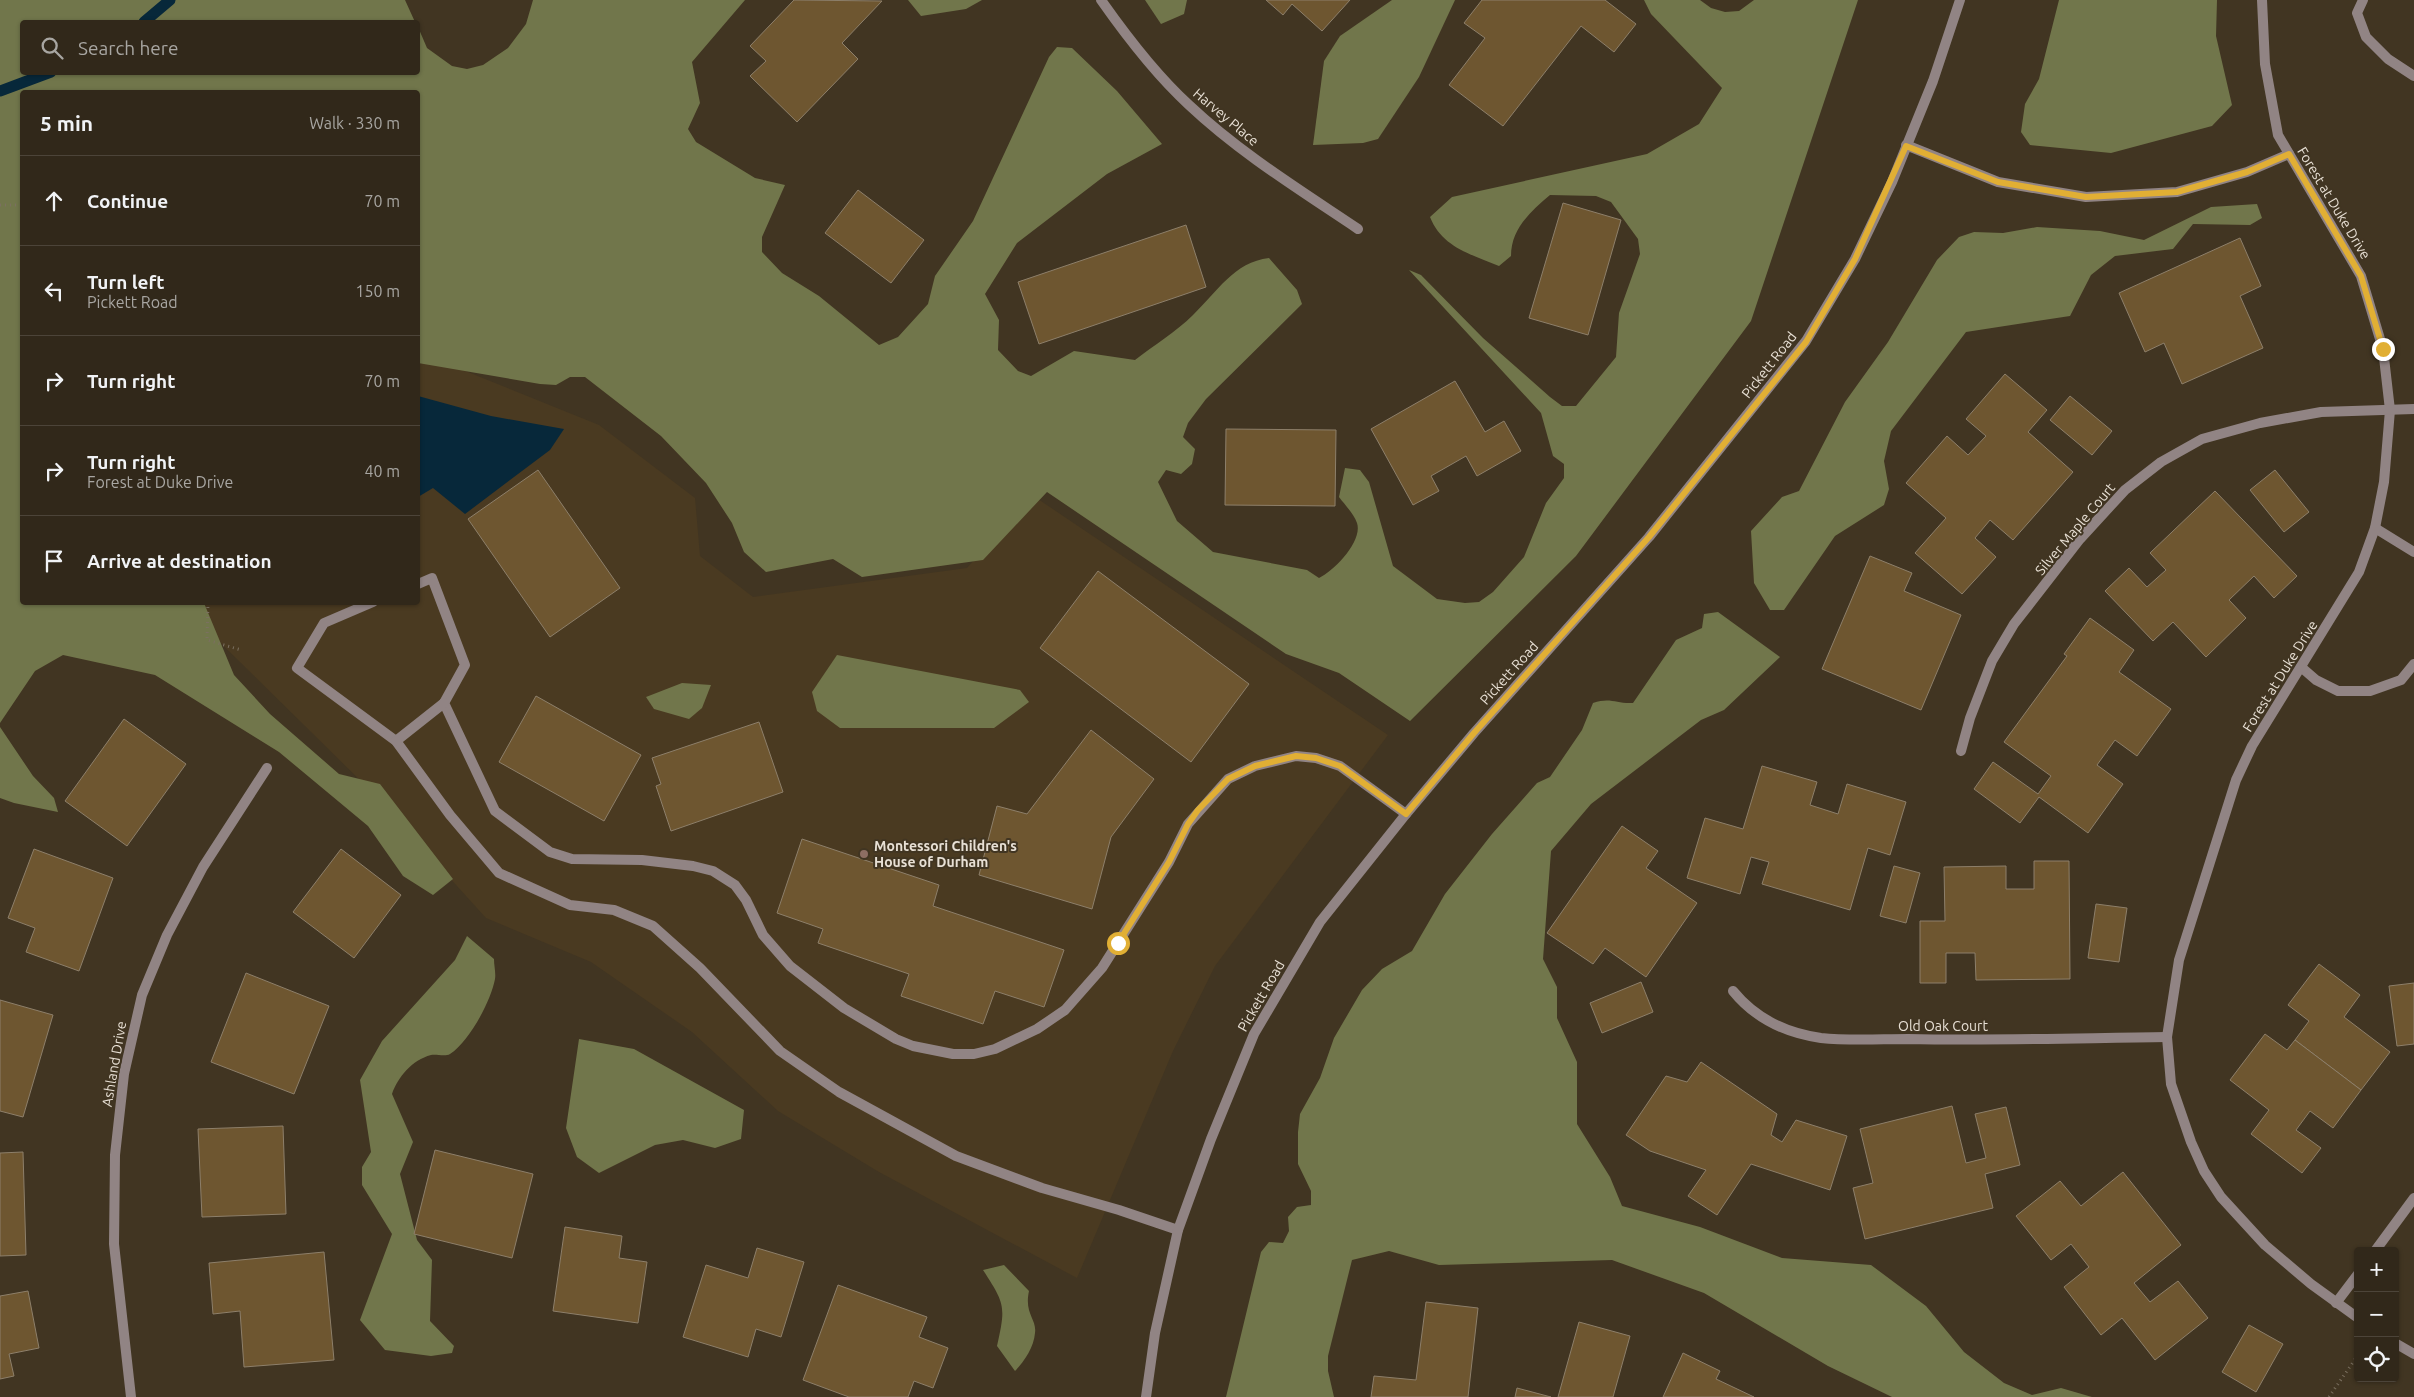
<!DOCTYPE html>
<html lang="en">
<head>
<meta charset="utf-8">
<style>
  :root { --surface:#31281a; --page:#393023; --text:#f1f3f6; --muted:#a8a6a2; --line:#4c4439 }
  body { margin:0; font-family:Ubuntu,sans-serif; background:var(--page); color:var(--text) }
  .controls { position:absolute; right:15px; bottom:15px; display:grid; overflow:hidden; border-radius:5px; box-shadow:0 1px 4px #0004 }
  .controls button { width:45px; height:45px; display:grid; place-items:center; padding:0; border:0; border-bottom:1px solid var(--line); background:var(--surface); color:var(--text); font:25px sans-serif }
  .stop { position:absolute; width:15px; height:15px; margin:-11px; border:4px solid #e1af34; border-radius:50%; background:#fff }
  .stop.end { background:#e1af34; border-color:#fff; box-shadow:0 1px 5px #0008 }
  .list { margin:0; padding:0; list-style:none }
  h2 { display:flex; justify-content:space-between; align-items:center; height:65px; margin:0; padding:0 20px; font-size:21px }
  h2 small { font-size:16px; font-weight:400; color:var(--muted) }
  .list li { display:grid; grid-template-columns:32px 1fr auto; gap:15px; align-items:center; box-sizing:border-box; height:90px; padding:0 20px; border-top:1px solid var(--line) }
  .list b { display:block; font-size:19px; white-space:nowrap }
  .list p { margin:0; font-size:16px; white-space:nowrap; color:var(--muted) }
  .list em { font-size:16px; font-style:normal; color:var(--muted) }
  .icon { flex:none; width:28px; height:28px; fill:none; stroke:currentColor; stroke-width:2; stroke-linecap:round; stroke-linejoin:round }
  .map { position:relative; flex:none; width:2414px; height:1397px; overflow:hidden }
  .search { position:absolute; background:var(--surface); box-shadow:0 1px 4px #0004; left:20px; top:20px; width:400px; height:55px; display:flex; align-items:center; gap:12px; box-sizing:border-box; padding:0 18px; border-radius:5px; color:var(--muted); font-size:19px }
  .panel { position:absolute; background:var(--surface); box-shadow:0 1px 4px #0004; left:20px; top:90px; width:400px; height:515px; border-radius:5px }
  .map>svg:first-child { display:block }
</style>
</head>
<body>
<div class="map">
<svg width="2414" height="1397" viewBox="0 0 2414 1397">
  <rect width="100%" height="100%" fill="#413522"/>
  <path fill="#4a3a21" d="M 418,352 L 599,425 L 695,498 L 700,556 L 753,597 L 967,568 L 1032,495 L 1388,735 L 1215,966 L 1173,1051 L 1077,1278 L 879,1172 L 778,1111 L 692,1032 L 591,962 L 486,918 L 370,790 L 180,603 L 418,602 Z"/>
  <g fill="#71764b">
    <path d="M 0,0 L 405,0 L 415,22 L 22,22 L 22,72 L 418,72 L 418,27 L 427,48 L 452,66 L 467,69 L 483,65 L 508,48 L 526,24 L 533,0 L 745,0 L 692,62 L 700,103 L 688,129 L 696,142 L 755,178 L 785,185 L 762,237 L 762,252 L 782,273 L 819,296 L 879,345 L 898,337 L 928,304 L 935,276 L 973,221 L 1049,57 L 1057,47 L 1072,48 L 1117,91 L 1162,144 L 1107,174 L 1017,243 L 985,294 L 999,320 L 998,350 L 1018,371 L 1031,376 L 1074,351 L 1135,360 C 1154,345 1176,332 1193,315 C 1217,292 1234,262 1269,258 L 1297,290 L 1302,304 L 1206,399 L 1188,423 L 1183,437 L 1195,449 L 1192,464 L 1181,474 L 1166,470 L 1158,482 L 1177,521 L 1213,552 L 1307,570 L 1319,578 C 1334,571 1363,541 1357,523 C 1354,514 1345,505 1339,497 L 1345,468 L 1360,470 L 1369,482 L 1393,566 L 1437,599 L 1465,603 L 1479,602 L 1493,592 L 1524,557 L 1546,503 L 1564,478 L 1564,464 L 1553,456 L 1541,413 L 1409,270 L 1421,275 L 1483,338 L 1550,397 L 1562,406 L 1576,406 L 1616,357 L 1619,313 L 1640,254 L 1638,239 L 1611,202 L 1596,196 L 1550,195 C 1530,212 1511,229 1511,256 L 1499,266 C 1470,254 1442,247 1430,217 L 1452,197 L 1647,154 L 1699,124 L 1722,88 L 1651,14 L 1644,0 L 1700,0 L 1711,8 L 1725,12 L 1739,11 L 1754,0 L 1858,0 L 1751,321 L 1576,556 L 1410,721 L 1339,673 L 1286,654 L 1047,492 L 983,560 L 862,577 L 833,559 L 766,572 L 744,552 L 732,523 L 706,483 L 661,436 L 585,377 L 570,377 L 556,385 L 540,384 L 418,363 L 418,92 L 22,92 L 22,602 L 204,603 L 234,675 L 270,714 L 339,774 L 380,784 L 453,879 L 433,895 L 403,876 L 368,826 L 279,752 L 155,675 L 63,655 L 35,671 L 0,723 Z"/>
    <path d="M 908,0 L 982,0 L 966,9 L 921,16 Z"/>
    <path d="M 1145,0 L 1187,0 L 1184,14 L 1161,24 Z"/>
    <path d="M 1392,0 L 1455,0 L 1419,77 L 1378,139 L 1363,143 L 1313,145 L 1324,61 L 1340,36 Z"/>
    <path d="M 2059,0 L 2217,0 L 2216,36 L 2232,105 L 2212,126 L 2111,153 L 2030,145 L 2021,132 L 2025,104 L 2039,79 Z"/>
    <path d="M 2257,204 L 2262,218 L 2250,225 L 2193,224 L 2173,249 L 2115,256 L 2091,275 L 2070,316 L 1966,332 L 1891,431 L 1884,461 L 1889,489 L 1884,505 L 1835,536 L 1784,610 L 1770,610 L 1754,583 L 1751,531 L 1782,497 L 1799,491 L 1845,402 L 1888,342 L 1937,260 L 1959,237 L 1974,232 L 2003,233 L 2037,227 L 2100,231 L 2144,240 L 2211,207 Z"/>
    <path d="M 1718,612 L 1780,657 L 1724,710 L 1701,720 L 1591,804 L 1551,851 L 1543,959 L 1557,987 L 1557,1018 L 1577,1062 L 1577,1124 L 1610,1177 L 1622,1206 L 1700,1227 L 1782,1258 L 1871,1265 L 1926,1306 L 1964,1352 L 2004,1383 L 2032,1395 L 2061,1388 L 2092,1397 L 1892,1397 L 1828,1366 L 1704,1293 L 1612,1260 L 1439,1265 L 1389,1251 L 1352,1260 L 1328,1356 L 1328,1371 L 1334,1397 L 1226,1397 L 1261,1252 L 1269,1242 L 1283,1243 L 1289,1231 L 1288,1217 L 1297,1207 L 1311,1205 L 1311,1191 L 1298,1164 L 1298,1132 L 1300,1114 L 1320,1078 L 1334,1038 L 1362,990 L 1382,969 L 1412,951 L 1445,894 L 1492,834 L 1537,783 L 1550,777 L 1582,730 L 1593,703 C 1611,697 1616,704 1633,703 L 1676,640 L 1702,628 L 1704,614 Z"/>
    <path d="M 837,655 L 1020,690 L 1029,702 L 994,728 L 840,728 L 817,711 L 812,692 Z"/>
    <path d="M 682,683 L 711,685 L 702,708 L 689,719 L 654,709 L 646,697 Z"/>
    <path d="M 0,727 L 33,776 L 54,798 L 58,812 L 14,803 L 0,798 Z"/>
    <path d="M 467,936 L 494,959 C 494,966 496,973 495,979 C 491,1001 469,1042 450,1054 C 445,1057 437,1054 431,1055 C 412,1060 398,1077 392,1094 L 413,1142 L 400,1174 L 417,1240 L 432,1260 L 430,1321 L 454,1346 L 452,1353 L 431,1356 L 385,1350 L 360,1320 L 392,1234 L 362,1185 L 362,1167 L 371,1152 L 360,1080 L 382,1041 L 455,960 Z"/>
    <path d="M 579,1039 L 634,1049 L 744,1110 L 741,1139 L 715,1148 L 683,1140 L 655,1145 L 599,1173 L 577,1157 L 566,1128 Z"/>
    <path d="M 1004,1265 L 1029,1291 C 1024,1314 1037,1319 1035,1333 C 1034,1347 1024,1362 1015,1371 L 997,1346 C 1006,1306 1005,1304 983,1270 Z"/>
  </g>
  <path fill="#07283a" d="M 418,396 L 491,416 L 564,429 L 550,450 L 465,514 L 433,488 L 418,497 Z"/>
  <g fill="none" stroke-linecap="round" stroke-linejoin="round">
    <g stroke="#07283a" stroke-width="11">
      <path d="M 144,22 L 170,0"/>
      <path d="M 0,91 L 51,72"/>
    </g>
  </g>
  <g fill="#6e5630" stroke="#8d7f6a">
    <path d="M 794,0 L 882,1 L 842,43 L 858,59 L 797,122 L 750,76 L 766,61 L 750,46 Z"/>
    <path d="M 1266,0 L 1350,0 L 1322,31 L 1292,4 L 1283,15 Z"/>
    <path d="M 1482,0 L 1605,0 L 1636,24 L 1614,52 L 1581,26 L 1503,126 L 1449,85 L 1485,38 L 1464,23 Z"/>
    <path d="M 858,190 L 924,240 L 891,283 L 825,233 Z"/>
    <path d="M 1563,203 L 1621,220 L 1588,335 L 1529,318 Z"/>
    <path d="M 1186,225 L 1206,287 L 1039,344 L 1018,282 Z"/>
    <path d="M 2240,238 L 2261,286 L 2240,296 L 2263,348 L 2182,384 L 2164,343 L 2145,352 L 2119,293 Z"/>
    <path d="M 2005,374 L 2047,410 L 2028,432 L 2073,472 L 2013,540 L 1990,520 L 1975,538 L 1996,557 L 1962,594 L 1915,553 L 1946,518 L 1906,483 L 1947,436 L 1968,455 L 1986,436 L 1966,419 Z"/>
    <path d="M 1455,381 L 1485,432 L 1504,421 L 1521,451 L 1477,476 L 1466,456 L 1431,476 L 1439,491 L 1413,505 L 1371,429 Z"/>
    <path d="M 2070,396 L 2112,431 L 2092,455 L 2050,420 Z"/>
    <path d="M 1226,429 L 1336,430 L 1335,506 L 1225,505 Z"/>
    <path d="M 538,470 L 620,588 L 550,637 L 468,519 Z"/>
    <path d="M 2275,470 L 2309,512 L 2284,532 L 2250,490 Z"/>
    <path d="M 2215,491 L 2297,576 L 2274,598 L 2254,576 L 2229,600 L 2246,618 L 2206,657 L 2173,622 L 2153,641 L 2105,591 L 2129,568 L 2147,587 L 2166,570 L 2150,553 Z"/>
    <path d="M 1870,556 L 1912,573 L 1904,591 L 1961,615 L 1921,710 L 1822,669 Z"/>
    <path d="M 1098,571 L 1249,684 L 1191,762 L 1040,648 Z"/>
    <path d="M 2090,618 L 2134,650 L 2119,672 L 2171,709 L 2137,756 L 2115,740 L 2097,765 L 2123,784 L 2088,833 L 2039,797 L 2020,823 L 1974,789 L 1993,762 L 2038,794 L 2051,776 L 2004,742 L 2067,656 L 2064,654 Z"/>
    <path d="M 536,696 L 641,755 L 604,821 L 499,762 Z"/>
    <path d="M 124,719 L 186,764 L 127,846 L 65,801 Z"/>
    <path d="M 759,722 L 783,792 L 671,831 L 656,786 L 661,784 L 652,758 Z"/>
    <path d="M 1091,730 L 1154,779 L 1111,837 L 1092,909 L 979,875 L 997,806 L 1027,814 Z"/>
    <path d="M 1762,766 L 1817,782 L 1810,805 L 1838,814 L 1847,784 L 1906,802 L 1890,855 L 1868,848 L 1850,910 L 1762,884 L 1769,862 L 1751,857 L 1740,894 L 1687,878 L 1705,818 L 1743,829 Z"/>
    <path d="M 1622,826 L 1658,851 L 1646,868 L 1697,903 L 1646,977 L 1605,948 L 1593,964 L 1547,933 Z"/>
    <path d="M 802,839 L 939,885 L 933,906 L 1064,950 L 1044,1007 L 995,991 L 983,1024 L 901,996 L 909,974 L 818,943 L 823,929 L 777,913 Z"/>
    <path d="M 34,849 L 113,878 L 79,971 L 26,952 L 35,928 L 8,918 Z"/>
    <path d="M 341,849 L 401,895 L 354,958 L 293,912 Z"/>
    <path d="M 2034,861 L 2069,861 L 2070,979 L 1976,980 L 1975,953 L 1946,953 L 1946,983 L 1920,983 L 1920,921 L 1945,921 L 1944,867 L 2006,866 L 2006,889 L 2034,889 Z"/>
    <path d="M 1894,866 L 1920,873 L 1906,923 L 1880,916 Z"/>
    <path d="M 2096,904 L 2127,908 L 2119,962 L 2088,958 Z"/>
    <path d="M 2319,964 L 2360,995 L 2344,1017 L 2390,1052 L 2361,1090 L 2295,1040 L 2309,1021 L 2288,1005 Z"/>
    <path d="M 246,973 L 329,1006 L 294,1094 L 211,1062 Z"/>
    <path d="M 1641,982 L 1653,1012 L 1602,1033 L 1590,1003 Z"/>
    <path d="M 2414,983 L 2414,1044 L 2397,1046 L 2389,986 Z"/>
    <path d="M 0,1000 L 53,1015 L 23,1117 L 0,1111 Z"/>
    <path d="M 2265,1034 L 2287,1050 L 2295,1040 L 2361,1090 L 2333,1128 L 2310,1111 L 2296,1130 L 2321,1148 L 2302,1173 L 2251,1134 L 2269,1110 L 2230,1080 Z"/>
    <path d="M 1701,1062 L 1777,1114 L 1771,1135 L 1782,1142 L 1796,1120 L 1847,1136 L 1830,1190 L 1751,1164 L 1717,1215 L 1688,1196 L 1706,1170 L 1650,1151 L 1626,1135 L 1666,1076 L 1687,1082 Z"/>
    <path d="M 1952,1106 L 1966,1163 L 1986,1158 L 1975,1114 L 2006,1107 L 2020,1165 L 1985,1174 L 1993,1208 L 1865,1239 L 1853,1188 L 1873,1183 L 1860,1129 Z"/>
    <path d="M 283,1126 L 286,1214 L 202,1217 L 198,1129 Z"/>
    <path d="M 435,1150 L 533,1174 L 512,1258 L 414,1234 Z"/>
    <path d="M 23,1152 L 26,1255 L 0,1256 L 0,1153 Z"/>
    <path d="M 2123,1172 L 2181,1245 L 2134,1283 L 2150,1302 L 2178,1281 L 2208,1318 L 2155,1360 L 2122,1318 L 2101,1335 L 2064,1287 L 2089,1267 L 2071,1244 L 2051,1260 L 2016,1216 L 2060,1181 L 2081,1206 Z"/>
    <path d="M 565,1227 L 622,1236 L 619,1258 L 647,1262 L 638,1323 L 553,1311 Z"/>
    <path d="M 757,1248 L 804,1262 L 781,1337 L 756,1329 L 748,1357 L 683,1337 L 706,1265 L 748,1278 Z"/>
    <path d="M 324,1252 L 334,1360 L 244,1367 L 240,1311 L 213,1314 L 209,1263 Z"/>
    <path d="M 838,1285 L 927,1317 L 919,1337 L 948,1348 L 933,1388 L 914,1381 L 908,1397 L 849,1397 L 803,1380 Z"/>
    <path d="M 28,1291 L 39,1348 L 9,1354 L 14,1376 L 0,1379 L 0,1296 Z"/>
    <path d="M 1426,1302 L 1478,1308 L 1468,1397 L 1371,1397 L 1374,1376 L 1416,1380 Z"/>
    <path d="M 1579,1322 L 1630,1336 L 1613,1397 L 1558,1397 Z"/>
    <path d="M 2249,1325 L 2283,1344 L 2256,1392 L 2222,1372 Z"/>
    <path d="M 1683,1353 L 1720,1371 L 1716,1379 L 1754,1397 L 1663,1397 Z"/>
    <path d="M 1517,1388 L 1551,1397 L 1515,1397 Z"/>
  </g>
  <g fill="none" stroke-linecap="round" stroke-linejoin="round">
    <g stroke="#7b7060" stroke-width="3" stroke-dasharray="1 4" stroke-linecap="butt">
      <path d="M 0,205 L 22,205"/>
      <path d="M 208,602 L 207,640 L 241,650"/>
      <path d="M 2329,1397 L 2358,1355"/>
    </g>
    <g stroke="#918484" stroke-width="10">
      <path d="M 1906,145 L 1998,182 L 2086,197 L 2177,192 L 2247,172 L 2289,154"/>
      <path d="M 2375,528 L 2414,552"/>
      <path d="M 418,584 L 432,578 L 465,665 L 444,703 L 495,811 L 550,852 L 572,859 L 642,860 L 693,866 L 713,871 L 735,885 L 746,900 L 763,935 L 790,966 L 844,1008 L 896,1039 L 913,1046 L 953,1054 L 974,1054 L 995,1049 L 1037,1029 L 1065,1010 L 1102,968 L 1169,862 L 1188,824 L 1228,779 L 1255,766 L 1296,756 L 1316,758 L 1340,766 L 1406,814"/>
      <path d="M 373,602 L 324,623 L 297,668 L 396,741 L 450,815 L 499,873 L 570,905 L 614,910 L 653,926 L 700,968 L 780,1051 L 839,1092 L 956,1156 L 1042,1188 L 1119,1210 L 1178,1230"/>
      <path d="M 2301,667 L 2316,680 L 2338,691 L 2370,691 L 2401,680 L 2414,664"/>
      <path d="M 396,741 L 444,703"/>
    </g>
    <g stroke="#918484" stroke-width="10">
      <path d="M 1101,0 C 1127,37 1155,74 1189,105 C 1240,153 1300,190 1358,229"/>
      <path d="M 2262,0 L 2265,64 L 2278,135 L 2361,276 L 2383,349 L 2390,410 L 2384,482 L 2375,528 L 2359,572 L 2252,746 L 2236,780 L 2179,960 L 2167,1037 L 2171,1084 L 2191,1142 L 2204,1171 L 2221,1197 L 2265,1245 L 2311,1284 L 2358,1318"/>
      <path d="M 2363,0 L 2357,13 L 2366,37 L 2388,59 L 2414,76"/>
      <path d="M 1961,751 L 1970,718 L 1992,661 L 2014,624 L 2080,539 L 2125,490 L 2161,462 L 2202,439 L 2260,423 L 2321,412 L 2414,409"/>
      <path d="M 1733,991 C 1755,1018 1785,1033 1821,1038 C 1849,1041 1880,1039 1908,1039 C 1994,1041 2081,1038 2167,1037"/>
      <path d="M 2375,1251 L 2414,1198"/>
      <path d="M 2336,1303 L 2358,1274"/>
      <path d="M 2395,1343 L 2414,1354"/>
      <path d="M 131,1397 L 114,1244 L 115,1155 L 124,1074 L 142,995 L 167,935 L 203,867 L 267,768"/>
    </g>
    <path stroke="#918484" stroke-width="10" d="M 1146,1397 L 1155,1333 L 1178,1230 L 1211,1139 L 1254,1034 L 1320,922 L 1406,814 L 1474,733 L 1649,537 L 1806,341 L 1855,259 L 1892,182 L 1933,81 L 1960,0"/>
  </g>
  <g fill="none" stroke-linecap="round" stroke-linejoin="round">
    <path stroke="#e1af34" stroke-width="6" d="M 1118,943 L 1169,862 L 1188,824 L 1198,810 L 1228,779 L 1255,766 L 1296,756 L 1316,758 L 1340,766 L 1406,814 L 1474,733 L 1649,537 L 1806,342 L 1855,259 L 1906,146 L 1998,182 L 2086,197 L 2177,192 L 2247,172 L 2289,154 L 2361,276 L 2383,349"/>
  </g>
  <circle fill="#8d6e63" stroke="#413522" stroke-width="2" cx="864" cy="854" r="5"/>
  <g text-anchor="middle" stroke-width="4" stroke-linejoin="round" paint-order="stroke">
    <g font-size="14" fill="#e8e0d5" stroke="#413522">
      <text transform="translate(1226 117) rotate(40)" y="5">Harvey Place</text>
      <text transform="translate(2334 203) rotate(59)" y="5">Forest at Duke Drive</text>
      <text transform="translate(1769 365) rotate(-52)" y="5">Pickett Road</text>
      <text transform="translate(2075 529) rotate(-50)" y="5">Silver Maple Court</text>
      <text transform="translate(1509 673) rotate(-48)" y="5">Pickett Road</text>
      <text transform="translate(2280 676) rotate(-58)" y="5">Forest at Duke Drive</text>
      <text transform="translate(1261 996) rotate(-60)" y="5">Pickett Road</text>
      <text x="1943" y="1031">Old Oak Court</text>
      <text transform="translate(114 1064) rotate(-80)" y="5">Ashland Drive</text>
    </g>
    <g font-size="14" font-weight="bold" fill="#e8e0d5" stroke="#413522" text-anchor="start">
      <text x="874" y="851">Montessori Children's<tspan x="874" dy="16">House of Durham</tspan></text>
    </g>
  </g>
</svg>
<div class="controls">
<button>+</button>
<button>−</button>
<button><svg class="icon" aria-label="locate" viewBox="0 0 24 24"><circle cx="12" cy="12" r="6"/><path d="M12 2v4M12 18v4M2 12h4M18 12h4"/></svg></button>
</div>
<div class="stop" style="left:1118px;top:943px"></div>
<div class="stop end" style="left:2383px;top:349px"></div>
<div class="search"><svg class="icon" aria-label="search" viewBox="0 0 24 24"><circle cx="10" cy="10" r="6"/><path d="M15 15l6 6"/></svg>Search here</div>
<section class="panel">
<h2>5 min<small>Walk · 330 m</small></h2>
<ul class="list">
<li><svg class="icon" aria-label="ahead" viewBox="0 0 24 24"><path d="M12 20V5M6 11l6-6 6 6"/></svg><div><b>Continue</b></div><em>70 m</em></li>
<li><svg class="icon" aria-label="left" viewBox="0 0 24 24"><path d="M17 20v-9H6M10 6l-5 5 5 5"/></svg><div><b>Turn left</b><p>Pickett Road</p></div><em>150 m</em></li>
<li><svg class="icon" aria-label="right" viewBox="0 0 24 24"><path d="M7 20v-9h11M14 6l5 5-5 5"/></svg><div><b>Turn right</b></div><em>70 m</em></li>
<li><svg class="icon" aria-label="right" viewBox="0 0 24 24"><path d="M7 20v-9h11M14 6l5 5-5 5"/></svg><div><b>Turn right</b><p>Forest at Duke Drive</p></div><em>40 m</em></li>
<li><svg class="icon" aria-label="arrive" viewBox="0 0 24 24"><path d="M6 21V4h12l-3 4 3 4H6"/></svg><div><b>Arrive at destination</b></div></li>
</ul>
</section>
</div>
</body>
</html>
